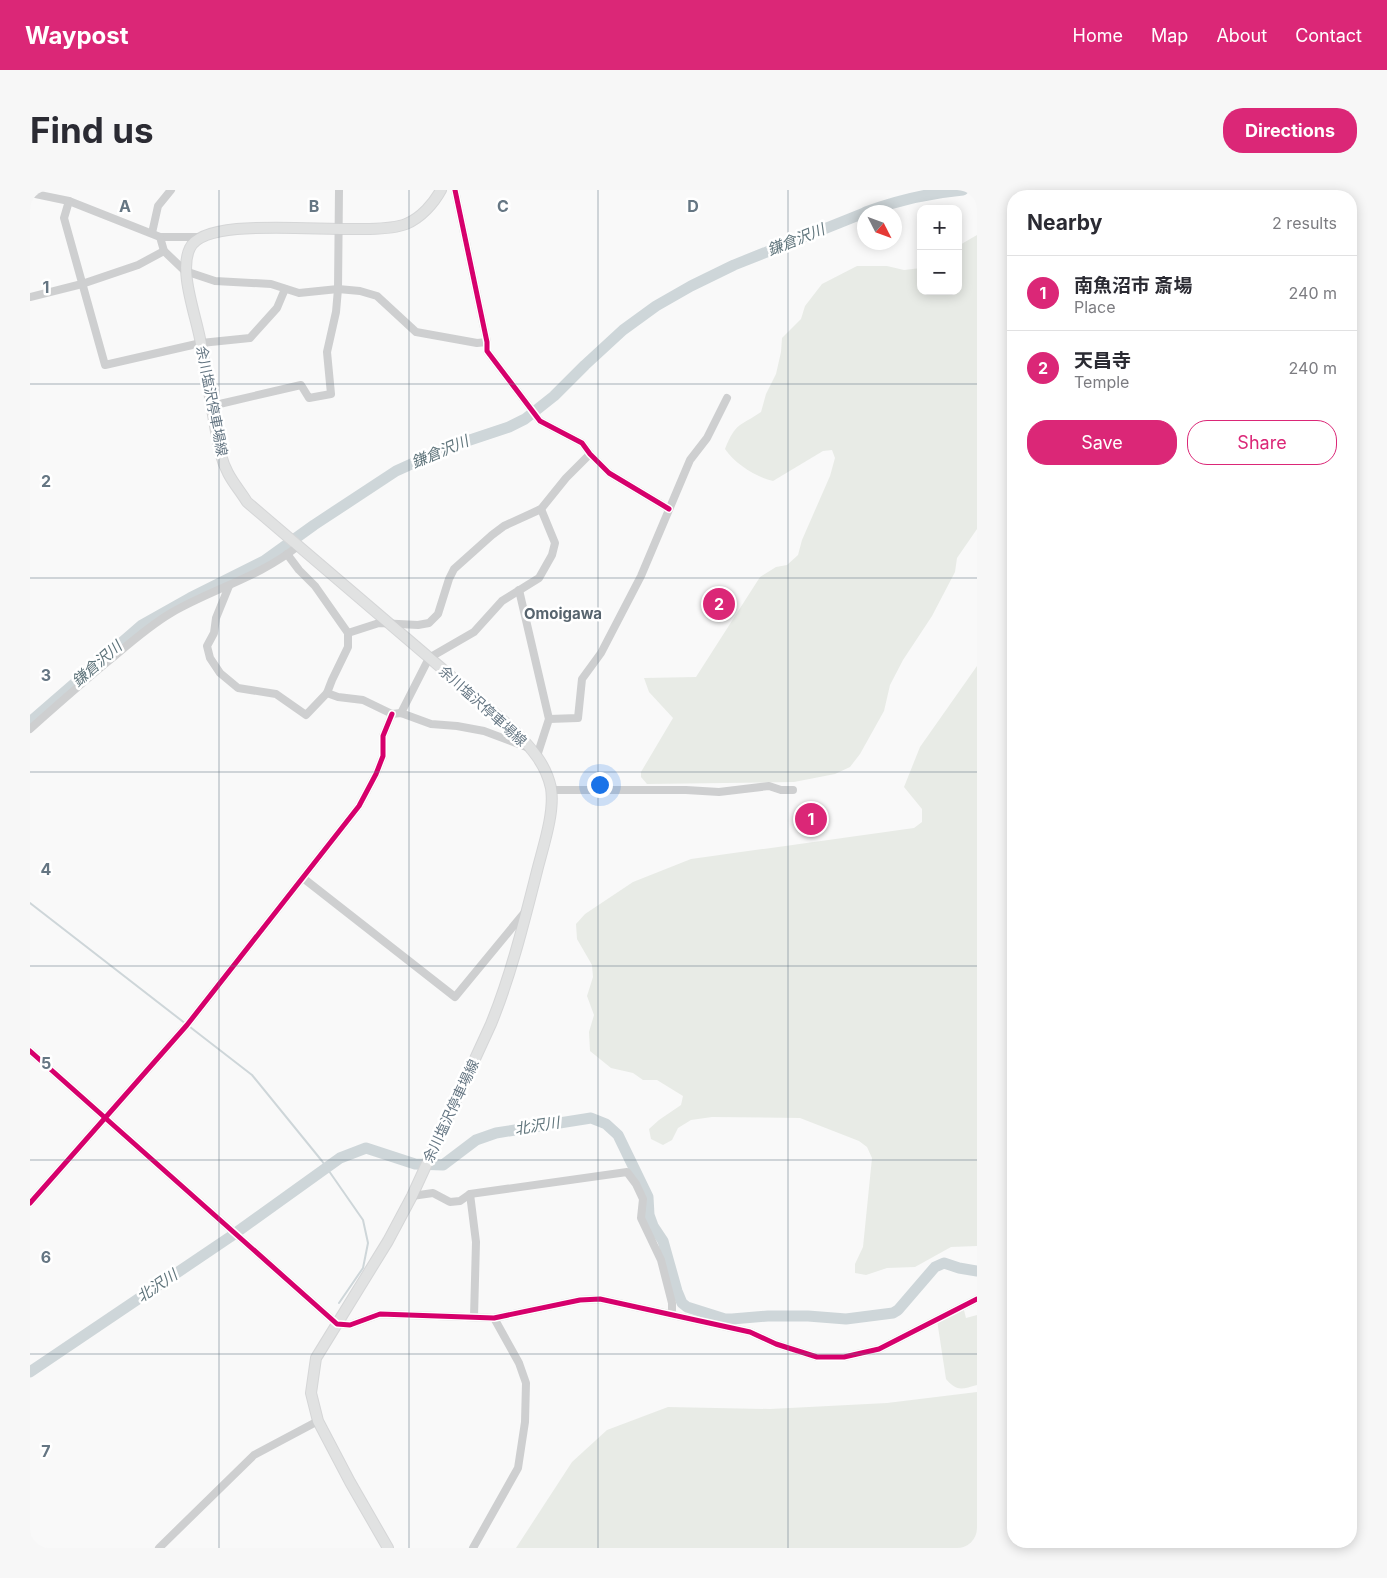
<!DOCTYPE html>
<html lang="en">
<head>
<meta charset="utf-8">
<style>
  :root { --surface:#fff; --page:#f7f7f7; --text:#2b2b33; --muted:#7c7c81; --line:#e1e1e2; --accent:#db2777 }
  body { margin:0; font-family:Inter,"Noto Sans JP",sans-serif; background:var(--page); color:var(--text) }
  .controls { position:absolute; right:15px; top:15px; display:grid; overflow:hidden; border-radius:10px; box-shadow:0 2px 12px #0003 }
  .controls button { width:45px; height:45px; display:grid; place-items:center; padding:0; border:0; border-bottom:1px solid var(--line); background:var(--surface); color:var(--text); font:25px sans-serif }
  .compass { position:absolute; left:827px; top:15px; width:45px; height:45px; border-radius:50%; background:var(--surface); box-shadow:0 2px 12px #0003; rotate:132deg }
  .you { position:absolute; left:569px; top:594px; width:18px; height:18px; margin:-12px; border:4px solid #fff; border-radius:50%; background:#1a73e8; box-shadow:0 0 0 8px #1a73e833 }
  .badge { display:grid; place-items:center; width:32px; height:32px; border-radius:50%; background:var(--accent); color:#fff; font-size:16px; font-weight:700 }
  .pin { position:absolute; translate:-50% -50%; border:2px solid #fff; box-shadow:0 1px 5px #0006 }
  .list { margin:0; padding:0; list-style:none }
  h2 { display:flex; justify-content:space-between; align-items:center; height:65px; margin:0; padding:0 20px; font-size:21px }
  h2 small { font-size:16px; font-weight:400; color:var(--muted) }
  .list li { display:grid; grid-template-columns:32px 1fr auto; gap:15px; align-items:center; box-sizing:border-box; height:75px; padding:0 20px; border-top:1px solid var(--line) }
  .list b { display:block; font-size:19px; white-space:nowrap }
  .list p { margin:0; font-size:16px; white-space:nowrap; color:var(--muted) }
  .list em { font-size:16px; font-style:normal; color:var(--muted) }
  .actions { display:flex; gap:10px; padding:15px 20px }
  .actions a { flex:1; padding:11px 0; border:1px solid var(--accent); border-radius:20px; text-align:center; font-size:18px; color:var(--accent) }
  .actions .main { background:var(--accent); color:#fff }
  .map { position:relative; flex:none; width:947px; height:1358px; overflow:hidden; border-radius:20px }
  header { display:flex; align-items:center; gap:30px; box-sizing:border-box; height:70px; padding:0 25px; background:var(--accent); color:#fff }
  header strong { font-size:24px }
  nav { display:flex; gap:28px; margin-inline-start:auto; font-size:18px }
  .intro { display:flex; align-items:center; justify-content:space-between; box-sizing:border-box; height:120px; padding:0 30px }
  h1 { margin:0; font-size:35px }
  .button { padding:12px 22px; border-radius:20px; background:var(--accent); color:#fff; font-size:18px; font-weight:700 }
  main { display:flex; gap:30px; padding:0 30px }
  aside { flex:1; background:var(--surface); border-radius:20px; box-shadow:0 2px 12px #0003 }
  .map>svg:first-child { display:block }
</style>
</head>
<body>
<header>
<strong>Waypost</strong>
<nav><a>Home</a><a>Map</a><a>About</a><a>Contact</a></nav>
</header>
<div class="intro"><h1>Find us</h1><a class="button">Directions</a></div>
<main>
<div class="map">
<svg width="947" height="1358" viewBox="0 0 947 1358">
  <rect width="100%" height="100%" fill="#f9f9f9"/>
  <g fill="#e8ebe6">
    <path d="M 947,45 L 947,339 L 927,368 L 925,382 L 902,426 L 873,470 L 860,495 L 854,521 L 830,564 L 820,577 L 805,584 L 764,592 L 617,594 L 611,587 L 611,582 L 643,528 L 619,502 L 614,488 L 666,487 L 730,387 L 746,377 L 757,375 L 768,365 L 772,350 L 800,286 L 805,268 L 802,260 L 793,261 L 743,291 C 726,287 705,274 695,259 C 706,232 709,237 731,222 L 736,204 L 746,184 L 751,162 L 752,148 L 771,129 L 775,116 L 792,94 L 827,76 L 857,76 L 874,80 L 891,78 L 891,101 L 928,101 L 928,56 Z"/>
    <path d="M 947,476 L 947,1056 L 921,1057 L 885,1077 L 857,1078 L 836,1085 L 825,1083 L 825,1074 L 833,1057 L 842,968 L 837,957 L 829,951 L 770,928 L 682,927 L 661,930 L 648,938 L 642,950 L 633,955 L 621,949 L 619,939 L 629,930 L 651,915 L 653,906 L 627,890 L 613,890 L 603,883 L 581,878 L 560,861 L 559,842 L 564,825 L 557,806 L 563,787 L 562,775 L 547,749 L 546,734 L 555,724 L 603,692 L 661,669 L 884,638 L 892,632 L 892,619 L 874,597 L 890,557 Z"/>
    <path d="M 933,1116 L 936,1128 L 947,1125 L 947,1195 C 932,1199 927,1202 916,1189 L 907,1130 Z"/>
    <path d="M 947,1202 L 947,1358 L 486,1358 L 542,1272 L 577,1240 L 638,1217 L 740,1219 L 857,1213 Z"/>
  </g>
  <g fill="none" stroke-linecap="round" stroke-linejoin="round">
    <g stroke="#ced6d9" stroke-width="2">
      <path d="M 0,713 L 156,834"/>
      <path d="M 160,837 L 222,885 L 292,971 L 333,1030 L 338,1053 L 333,1078 L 309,1113"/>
    </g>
    <g stroke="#ced6d9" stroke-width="11">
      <path d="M 836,22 C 868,10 899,3 933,0"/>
      <path d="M 0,532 L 112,435 L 160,408 L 234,371 L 284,335 L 366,281 L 419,257 L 479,237 L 495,229 L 524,206 L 555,175 L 593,140 L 626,116 L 661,96 L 704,75 L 834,23"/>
      <path d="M 0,1182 L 200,1047 L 310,968 L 336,958 L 385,974 L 413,975 L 446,950 L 466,943 L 561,928 L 576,934 L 588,945 L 618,1007 L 619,1025 L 623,1036 L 633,1051 L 647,1101 L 652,1113 L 657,1117 L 695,1129 L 702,1129 L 738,1126 L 778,1126 L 816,1129 L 863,1123 L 868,1120 L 905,1077 L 914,1073 L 929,1078 L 947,1081"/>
    </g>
    <defs>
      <path id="major" d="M 358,1358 L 320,1292 L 288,1231 L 281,1203 L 286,1168 L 358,1051 L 382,1006 L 461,834 C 481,785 494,732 507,681 C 513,657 525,622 521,598 C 516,574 501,558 485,541 L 217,312 C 211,302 203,293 198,283 C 190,268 188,252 185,236 C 180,209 176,181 171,154 C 167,128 148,81 160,58 C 178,20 335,50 376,34 C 391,28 404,13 411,0"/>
    </defs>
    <use href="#major" stroke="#d5d6d7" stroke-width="12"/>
    <g stroke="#cecfd0" stroke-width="8">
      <path d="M 425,0 L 457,152 L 457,161 L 510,231 L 552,253 L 560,264 L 579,283 L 639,319"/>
      <path d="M 0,3 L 39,11 L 130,47 L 169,47"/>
      <path d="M 39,11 L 34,28 L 75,175 L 171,153 L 220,148 L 247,118 L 255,99"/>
      <path d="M 122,43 L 128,16 L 141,0"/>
      <path d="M 130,47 L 134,61 L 155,81 L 185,91 L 241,94 L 269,103 L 308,99 L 330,101 L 347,106 L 386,142 L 447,153 L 457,152"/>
      <path d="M 0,107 L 52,94 L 108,75 L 134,61"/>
      <path d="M 181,216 L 271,195 L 279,208 L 301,204 L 297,162 L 306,122 L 308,99 L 309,0"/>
      <path d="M 257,364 L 269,380 L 285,396 L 318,443 L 318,457 L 302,490 L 297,503 L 308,507 L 333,510 L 362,524 L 371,523 L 401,534 L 427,536 L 454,541 L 499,558"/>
      <path d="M 199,396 L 186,428 L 184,443 L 177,456 L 180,468 L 190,483 L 208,498 L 246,504 L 276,525 L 297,503"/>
      <path d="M 489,400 L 519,529 L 507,566"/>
      <path d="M 318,443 L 349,433 L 388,435 L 399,433 L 408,424 L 419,389 L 424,379 L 462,345 L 474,336 L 511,319 L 536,288 L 560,264"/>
      <path d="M 371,523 L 399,468 L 444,442 L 472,411 L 509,388 L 522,365 L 525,353 L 511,319"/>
      <path d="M 519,529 L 548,528 L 552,489 L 571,463 L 611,386 L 660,270 L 677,248 L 697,208"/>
      <path d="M 0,539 C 27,515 53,492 81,469 C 100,453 119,436 141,423 C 182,399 230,387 268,356"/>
      <path d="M 521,600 L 656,600 L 689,602 L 739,596 L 751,600 L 763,600"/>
      <path d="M 273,688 L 425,807 L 495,722"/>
      <path d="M 0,861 L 307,1134 L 320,1135 L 350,1124 L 464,1128 L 550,1110 L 570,1109 L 720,1142 L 746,1154 L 787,1167 L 814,1167 L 849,1159 L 947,1109"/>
      <path d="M 440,1004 L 446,1052 L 444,1127"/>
      <path d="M 382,1006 L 403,1003 L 420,1012 L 430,1011 L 440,1004 L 597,982 L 606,994 L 613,1009 L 611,1028 L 631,1070 L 642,1113 L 642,1124"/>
      <path d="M 0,1013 L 157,835 L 329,616 L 346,584 L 353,566 L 353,546 L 362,524"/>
      <path d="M 129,1358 L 224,1265 L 288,1231"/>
      <path d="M 443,1358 L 488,1278 L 495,1232 L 496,1193 L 489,1173 L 464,1128"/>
    </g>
    <use href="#major" stroke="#e1e2e2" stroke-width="10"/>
    <defs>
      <g id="cycleway">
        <path d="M 425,0 L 457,152 L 457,161 L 510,231 L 552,253 L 560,264 L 579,283 L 639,319"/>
        <path d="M 0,861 L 307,1134 L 320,1135 L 350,1124 L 464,1128 L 550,1110 L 570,1109 L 720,1142 L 746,1154 L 787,1167 L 814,1167 L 849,1159 L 947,1109"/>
        <path d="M 0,1013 L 157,835 L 329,616 L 346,584 L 353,566 L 353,546 L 362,524"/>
      </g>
    </defs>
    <use href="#cycleway" stroke="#fff" stroke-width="8"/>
    <use href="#cycleway" stroke="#d6006c" stroke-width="5"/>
  </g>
  <path fill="none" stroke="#657683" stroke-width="1" stroke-opacity="0.55" d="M 189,0 L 189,1358M 379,0 L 379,1358M 568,0 L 568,1358M 758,0 L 758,1358M 0,194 L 947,194M 0,388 L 947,388M 0,582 L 947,582M 0,776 L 947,776M 0,970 L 947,970M 0,1164 L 947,1164"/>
  <g text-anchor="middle" stroke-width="5" stroke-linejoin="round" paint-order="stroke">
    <g font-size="14" fill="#657683" stroke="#fff">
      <text transform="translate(182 211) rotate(79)" y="5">余川塩沢停車場線</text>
      <text transform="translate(453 516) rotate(42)" y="5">余川塩沢停車場線</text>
      <text transform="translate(421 921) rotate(-65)" y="5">余川塩沢停車場線</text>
    </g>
    <g font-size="15" font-style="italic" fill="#60757c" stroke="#fff">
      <text transform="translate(766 50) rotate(-22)" y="5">鎌倉沢川</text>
      <text transform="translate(410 262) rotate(-23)" y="5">鎌倉沢川</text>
      <text transform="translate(67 474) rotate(-41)" y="5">鎌倉沢川</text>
      <text transform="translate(507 936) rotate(-9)" y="5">北沢川</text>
      <text transform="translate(127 1096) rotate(-34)" y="5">北沢川</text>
    </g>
    <g font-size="15" font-weight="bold" fill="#57646e" stroke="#fff">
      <text x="533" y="429">Omoigawa</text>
    </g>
  </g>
  <g font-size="16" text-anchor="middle" font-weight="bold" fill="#657683" stroke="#fff" stroke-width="5" stroke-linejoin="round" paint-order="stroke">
    <text x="95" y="22">A</text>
    <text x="284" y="22">B</text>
    <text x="473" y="22">C</text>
    <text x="663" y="22">D</text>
    <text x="16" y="103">1</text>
    <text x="16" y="297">2</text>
    <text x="16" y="491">3</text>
    <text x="16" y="685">4</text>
    <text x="16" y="879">5</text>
    <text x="16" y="1073">6</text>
    <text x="16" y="1267">7</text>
  </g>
</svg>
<div class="controls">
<button>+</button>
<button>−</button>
</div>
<svg class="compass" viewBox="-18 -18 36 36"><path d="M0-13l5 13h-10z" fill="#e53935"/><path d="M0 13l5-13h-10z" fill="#7c7c81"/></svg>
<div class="you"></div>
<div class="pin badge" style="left:781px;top:629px">1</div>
<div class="pin badge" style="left:689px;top:414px">2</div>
</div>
<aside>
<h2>Nearby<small>2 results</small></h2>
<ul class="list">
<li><span class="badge">1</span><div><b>南魚沼市 斎場</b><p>Place</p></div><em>240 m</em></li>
<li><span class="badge">2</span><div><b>天昌寺</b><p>Temple</p></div><em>240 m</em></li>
</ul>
<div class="actions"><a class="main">Save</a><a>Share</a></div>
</aside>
</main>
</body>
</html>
